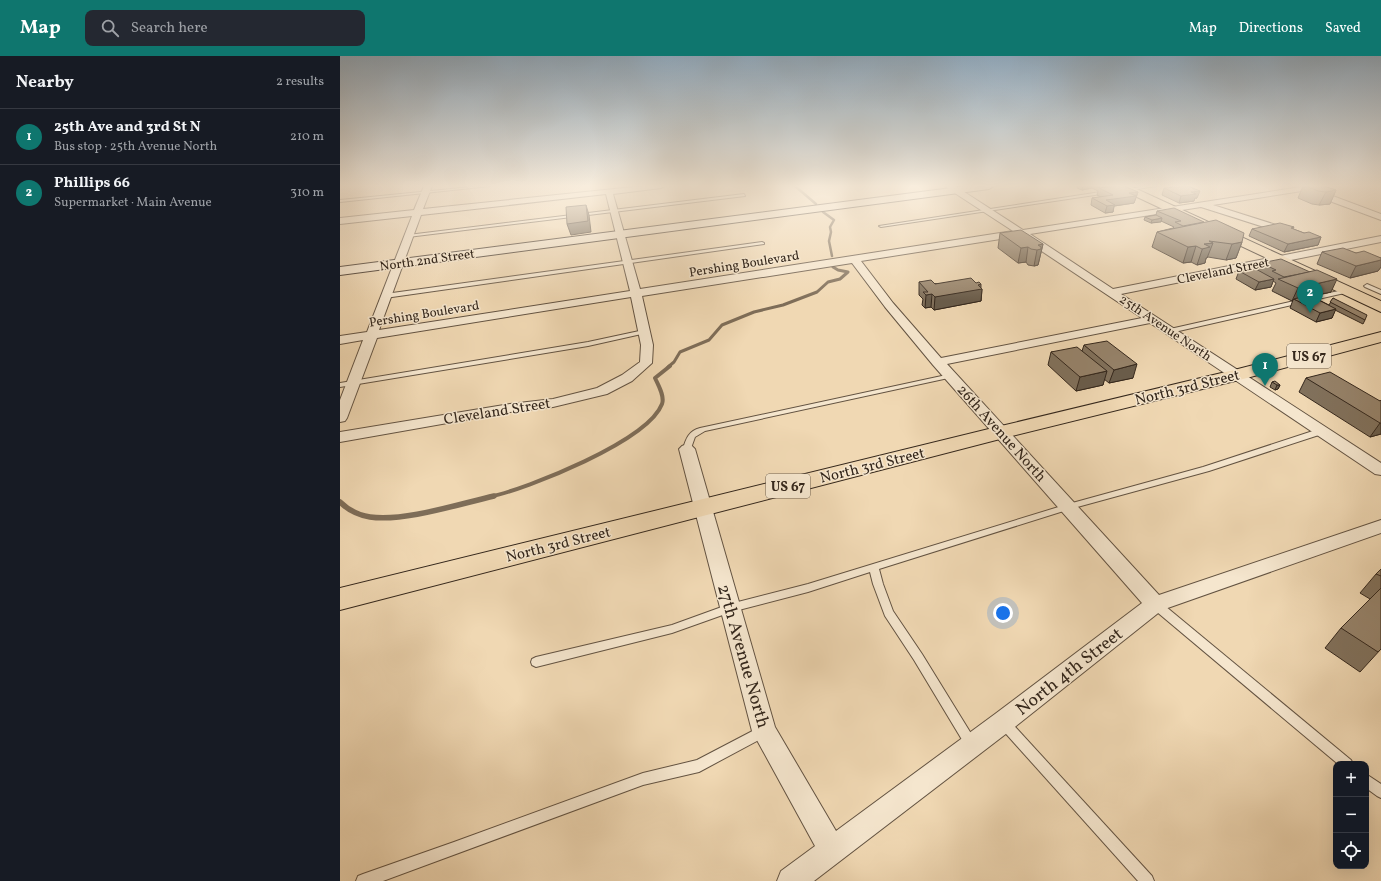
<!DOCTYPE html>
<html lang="en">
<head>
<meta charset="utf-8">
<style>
  :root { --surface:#171b24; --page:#242831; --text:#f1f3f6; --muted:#9ea1a6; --line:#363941; --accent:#0f766e }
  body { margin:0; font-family:Vollkorn,serif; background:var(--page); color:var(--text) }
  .controls { position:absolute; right:12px; bottom:12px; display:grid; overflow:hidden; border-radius:8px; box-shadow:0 4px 16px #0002 }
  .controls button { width:36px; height:36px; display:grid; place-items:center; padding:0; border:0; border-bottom:1px solid var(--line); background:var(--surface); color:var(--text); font:20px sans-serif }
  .you { position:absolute; left:663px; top:557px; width:14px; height:14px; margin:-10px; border:3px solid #fff; border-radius:50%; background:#1a73e8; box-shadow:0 0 0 6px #1a73e833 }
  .badge { display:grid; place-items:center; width:26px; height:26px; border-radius:50%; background:var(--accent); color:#fff; font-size:13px; font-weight:700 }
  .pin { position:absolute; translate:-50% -33px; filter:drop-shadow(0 1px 2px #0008) }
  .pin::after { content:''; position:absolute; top:21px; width:14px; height:12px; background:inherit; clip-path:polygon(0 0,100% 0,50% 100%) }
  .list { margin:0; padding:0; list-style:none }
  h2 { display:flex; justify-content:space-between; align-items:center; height:52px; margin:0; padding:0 16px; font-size:17px }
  h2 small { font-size:13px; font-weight:400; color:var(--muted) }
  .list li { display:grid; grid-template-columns:26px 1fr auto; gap:12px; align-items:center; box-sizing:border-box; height:56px; padding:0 16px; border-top:1px solid var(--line) }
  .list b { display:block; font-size:15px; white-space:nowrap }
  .list p { margin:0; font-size:13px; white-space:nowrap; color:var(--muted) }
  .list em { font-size:13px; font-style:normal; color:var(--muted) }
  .icon { flex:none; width:22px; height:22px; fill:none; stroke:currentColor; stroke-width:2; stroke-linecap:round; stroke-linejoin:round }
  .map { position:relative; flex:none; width:1041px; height:825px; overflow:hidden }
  header { display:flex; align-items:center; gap:24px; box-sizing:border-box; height:56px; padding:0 20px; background:var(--accent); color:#fff }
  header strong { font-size:19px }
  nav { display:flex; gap:22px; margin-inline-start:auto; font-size:14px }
  .search { width:280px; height:36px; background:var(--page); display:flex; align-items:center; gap:10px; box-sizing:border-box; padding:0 14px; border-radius:8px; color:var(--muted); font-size:15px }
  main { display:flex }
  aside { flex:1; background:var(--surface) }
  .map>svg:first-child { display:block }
</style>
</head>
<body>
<header>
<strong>Map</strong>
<div class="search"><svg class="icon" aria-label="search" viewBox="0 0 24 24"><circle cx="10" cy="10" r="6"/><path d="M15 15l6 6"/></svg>Search here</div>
<nav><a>Map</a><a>Directions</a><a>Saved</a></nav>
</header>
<main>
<aside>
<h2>Nearby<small>2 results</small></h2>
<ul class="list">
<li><span class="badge">1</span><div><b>25th Ave and 3rd St N</b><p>Bus stop · 25th Avenue North</p></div><em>210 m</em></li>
<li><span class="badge">2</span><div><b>Phillips 66</b><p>Supermarket · Main Avenue</p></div><em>310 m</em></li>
</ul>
</aside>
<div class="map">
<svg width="1041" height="825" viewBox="0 0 1041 825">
  <rect width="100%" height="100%" fill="#f0d8b3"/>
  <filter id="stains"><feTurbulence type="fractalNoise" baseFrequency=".005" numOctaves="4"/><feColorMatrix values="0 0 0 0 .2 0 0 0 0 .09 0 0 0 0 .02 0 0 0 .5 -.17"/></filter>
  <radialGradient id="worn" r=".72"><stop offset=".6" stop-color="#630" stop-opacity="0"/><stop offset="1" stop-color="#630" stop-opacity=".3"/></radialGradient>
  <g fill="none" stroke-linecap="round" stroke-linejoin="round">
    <g stroke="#7e6d58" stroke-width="2.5">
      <path d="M 455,130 L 476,148"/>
      <path d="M 483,156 L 494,164 L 490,171 L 491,176 L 489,185 L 492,200"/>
    </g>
    <path stroke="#7e6d58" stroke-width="3" d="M 328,311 L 334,306 L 340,296 L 369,284 L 382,269 L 414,256 L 443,249 L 477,236 L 488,226 L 500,223 L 508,216 L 498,214 L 493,211"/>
    <path stroke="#7e6d58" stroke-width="4" d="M 149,441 C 187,433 308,385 322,348 C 325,340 318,329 315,322 L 330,310"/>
    <path stroke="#7e6d58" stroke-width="5.5" d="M 0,446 C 8,454 18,459 30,461 C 64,466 119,448 154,440"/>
    <defs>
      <g id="lane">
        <path d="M 141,130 L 150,130 L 0,146 L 0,144 Z"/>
        <path d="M 809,130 L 816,130 L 785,135 L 783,134 Z"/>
        <path d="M 767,135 L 768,137 L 541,171 L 539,170 Z"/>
        <path d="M 404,138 L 405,140 L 68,181 L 66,180 L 68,179 Z"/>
        <path d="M 422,186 L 424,187 L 424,188 L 45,242 L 42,240 L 45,238 Z"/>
        <path d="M 1027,228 L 1041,234 L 1041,238 L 1025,231 L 1024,230 Z"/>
        <path d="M 1007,233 L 1010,235 L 1009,236 L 830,277 L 827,275 L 830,273 Z"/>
        <path d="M 304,274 L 307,276 L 306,277 L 248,290 L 0,331 L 0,327 L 248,286 Z"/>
        <path d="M 611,318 L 613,319 L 613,321 L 365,375 L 355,381 L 350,395 L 347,395 L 343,393 C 346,382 349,375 360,372 Z"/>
        <path d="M 979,373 L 982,373 L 986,375 L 985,377 L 869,415 L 730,453 L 539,513 L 543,528 L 553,555 L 582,598 L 635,684 L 637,688 L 635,692 L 631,694 L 627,692 L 574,604 L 545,560 L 533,528 L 530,516 L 468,536 L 391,556 L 332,577 L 196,611 L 192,609 L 191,606 L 192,603 L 196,601 L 332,569 L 390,548 L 468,528 L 725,449 L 863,411 Z"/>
        <path d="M 815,544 L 819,545 L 1011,704 L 1013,708 L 998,708 L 811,551 L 810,548 L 811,545 Z"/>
        <path d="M 663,660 L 667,662 L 812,820 L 814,825 L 798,825 L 659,670 L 657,666 L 659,662 Z"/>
        <path d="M 424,669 L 428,671 L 430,675 L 428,679 L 359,716 L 303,729 L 43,825 L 16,825 L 18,820 L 23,818 L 114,786 L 303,717 L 357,704 Z"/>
        <path d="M 1026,718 L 1041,728 L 1041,742 L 1037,740 L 1026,732 Z"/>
      </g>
      <path id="street" d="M 84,130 L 92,130 L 83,153 L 303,130 L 325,130 L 321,132 L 273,138 L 300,233 L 673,175 L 607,132 L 606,130 L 615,130 L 683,174 L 967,130 L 983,130 L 982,132 L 974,133 L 1041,158 L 1041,164 L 968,137 L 968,134 L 873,149 L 952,174 L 954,176 L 949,179 L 861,151 L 690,178 L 773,233 L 1041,180 L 1041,186 L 781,238 L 1041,407 L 1041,419 L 1035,418 L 810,267 L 607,308 L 819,539 L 1041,464 L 1041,477 L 822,554 L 671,674 L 474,825 L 437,825 L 441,815 L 475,790 L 412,675 L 339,393 L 342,390 L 347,388 L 352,390 L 355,393 L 435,671 L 496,775 L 655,658 L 802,547 L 593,309 L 545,251 L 512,207 L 302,240 L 313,289 L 312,307 L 292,325 L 267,338 L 213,351 L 170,356 L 0,386 L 0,376 L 170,348 L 213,343 L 257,332 L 282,319 L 300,306 L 301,289 L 291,241 L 37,282 L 7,362 L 5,365 L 0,366 L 0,344 L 23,284 L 0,288 L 0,280 L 27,276 L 72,160 L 0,168 L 0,162 L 74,154 ZM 266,138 L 290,235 L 39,274 L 81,159 ZM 679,180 L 802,262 L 601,302 L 553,247 L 521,205 Z"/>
      <path id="secondary" d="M 627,130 L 654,130 L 649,133 L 0,219 L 0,211 Z"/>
      <g id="primary">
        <path d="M 777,130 L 790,130 L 1041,245 L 1041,256 L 778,132 Z"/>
        <path d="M 1041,276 L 1041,286 L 903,323 L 664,382 L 0,554 L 0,532 L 661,370 L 894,314 Z"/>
      </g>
    </defs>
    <use href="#lane" stroke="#635342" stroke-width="2"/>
    <use href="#street" stroke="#635342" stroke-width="2"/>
    <use href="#secondary" stroke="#34271c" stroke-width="2"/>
    <use href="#primary" stroke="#34271c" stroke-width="2"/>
    <use href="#lane" fill="#f5e6ce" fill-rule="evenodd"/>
    <use href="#street" fill="#f5e6ce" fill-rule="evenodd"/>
    <use href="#secondary" fill="#f5e6ce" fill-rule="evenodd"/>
    <use href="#primary" fill="#f0d8b3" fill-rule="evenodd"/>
  </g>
  <g fill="#81715c" stroke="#34271c">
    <path d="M 737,130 L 776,130 L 798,136 L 794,147 L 774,150 L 773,156 L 765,157 L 751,149 L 752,142 L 761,141 L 757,139 L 758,135 L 752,132 L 742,134 L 737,132 Z"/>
    <path d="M 963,130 L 983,130 L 996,134 L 990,148 L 979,149 L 972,148 L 958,142 Z"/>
    <path d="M 824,132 L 857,142 L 855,142 L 854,145 L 839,147 L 822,139 Z"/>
    <path d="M 817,155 L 863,167 L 902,186 L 896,202 L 886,204 L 868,201 L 867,202 L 866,202 L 865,207 L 857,209 L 851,206 L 843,207 L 812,191 L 817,176 L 833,172 L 834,171 L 821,165 L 811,167 L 804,164 L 805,161 L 816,159 Z"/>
    <path d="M 954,171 L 953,173 L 964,177 L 981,181 L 978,189 L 944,196 L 909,180 L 912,173 Z"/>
    <path d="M 660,177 L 703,188 L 698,209 L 694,210 L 688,209 L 686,206 L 678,207 L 658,192 Z"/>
    <path d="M 982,196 L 1016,197 L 1041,202 L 1041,211 L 1038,215 L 1010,222 L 977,208 Z"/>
    <path d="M 921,207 L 991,236 L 971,240 L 989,249 L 993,242 L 1025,264 L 1023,268 L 995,254 L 992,262 L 976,266 L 950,252 L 953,244 L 952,245 L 932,235 L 936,227 L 933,225 L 931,231 L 915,234 L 896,223 L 899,215 L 918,214 Z"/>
    <path d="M 579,226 L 641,232 L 642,233 L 641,245 L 594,254 L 591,251 L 585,252 L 582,249 L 583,243 L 579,239 Z"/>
    <path d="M 744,289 L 793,322 L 769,327 L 764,323 L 763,329 L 736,335 L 708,309 L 711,296 L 742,295 Z"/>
    <path d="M 966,322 L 1040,345 L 1041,344 L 1041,378 L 1030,381 L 959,336 Z"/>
    <path d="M 932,326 L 940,329 L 938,333 L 935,334 L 930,331 Z"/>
    <path d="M 1041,513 L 1041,593 L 1020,616 L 985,592 L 1001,572 L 1030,543 L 1020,537 L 1036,518 Z"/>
  </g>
  <g fill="#695c4b" stroke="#34271c">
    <path d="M 743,130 L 753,130 L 752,132 L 742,134 Z"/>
    <path d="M 996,134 L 990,148 L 979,149 L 986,136 Z"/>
    <path d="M 860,135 L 857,142 L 855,142 L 854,145 L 839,147 L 841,140 L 851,136 Z"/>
    <path d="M 798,136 L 794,147 L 774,150 L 773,156 L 765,157 L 767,150 L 766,144 L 789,137 Z"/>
    <path d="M 246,149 L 249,159 L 251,176 L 231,179 L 227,168 Z"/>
    <path d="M 822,162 L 821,166 L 811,167 L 812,164 Z"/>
    <path d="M 981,181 L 978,189 L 944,196 L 948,188 Z"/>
    <path d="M 902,186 L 896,202 L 886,204 L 892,188 Z"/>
    <path d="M 873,187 L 867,202 L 866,202 L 865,207 L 857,209 L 864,188 Z"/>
    <path d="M 703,188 L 698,209 L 694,210 L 697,194 L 698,189 Z"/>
    <path d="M 856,190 L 851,206 L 843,207 L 848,191 Z"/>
    <path d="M 688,191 L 686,206 L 678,207 L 681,192 Z"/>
    <path d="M 1041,204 L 1041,211 L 1038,215 L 1010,222 L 1016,210 Z"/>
    <path d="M 934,223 L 931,231 L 915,234 L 919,226 Z"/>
    <path d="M 997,223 L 991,236 L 955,244 L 954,243 L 952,245 L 958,232 Z"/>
    <path d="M 641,228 L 641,233 L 642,233 L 641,245 L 594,254 L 595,241 Z"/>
    <path d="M 592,238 L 591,251 L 585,252 L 586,239 Z"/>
    <path d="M 996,253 L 992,262 L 976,266 L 980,257 Z"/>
    <path d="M 797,308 L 793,322 L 769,327 L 774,314 Z"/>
    <path d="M 767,315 L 763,329 L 736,335 L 740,321 Z"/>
    <path d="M 937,329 L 940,329 L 938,333 L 935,334 Z"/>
    <path d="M 1040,367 L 1041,367 L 1041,378 L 1030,381 Z"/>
  </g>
  <g fill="#96836b" stroke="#34271c">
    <path d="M 754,130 L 776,130 L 760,132 Z"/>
    <path d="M 778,130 L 784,130 L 798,136 L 789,137 L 796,140 L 766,144 L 775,149 L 767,150 L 752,142 L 773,139 L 759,132 Z"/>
    <path d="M 848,130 L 860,135 L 851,136 L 856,138 L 841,140 L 824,132 Z"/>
    <path d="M 966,130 L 983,130 L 996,134 L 986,136 L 978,135 Z"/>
    <path d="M 246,149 L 248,165 L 227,168 L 226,151 Z"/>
    <path d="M 834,152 L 864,166 L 843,170 L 835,166 L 841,165 L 817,155 Z"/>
    <path d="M 816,159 L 822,162 L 812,164 L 805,161 Z"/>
    <path d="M 876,164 L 904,177 L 902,186 L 892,188 L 869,185 L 873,187 L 864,188 L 870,191 L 862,193 L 856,190 L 848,191 L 817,176 Z"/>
    <path d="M 940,167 L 954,171 L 951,172 L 964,177 L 969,176 L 981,181 L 948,188 L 912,173 Z"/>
    <path d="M 681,174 L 703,188 L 698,189 L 701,191 L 701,193 L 697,194 L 691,193 L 688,191 L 681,192 L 660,177 Z"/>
    <path d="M 1003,192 L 1016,197 L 1024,195 L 1041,202 L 1041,204 L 1016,210 L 982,196 Z"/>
    <path d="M 941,203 L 970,216 L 944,221 L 932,215 L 936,214 L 921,207 Z"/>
    <path d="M 914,212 L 934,223 L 919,226 L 899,215 Z"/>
    <path d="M 977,214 L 997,223 L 958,232 L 938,223 Z"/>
    <path d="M 631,222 L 636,227 L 639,226 L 641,228 L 638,229 L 642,233 L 595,241 L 592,238 L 586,239 L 583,236 L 588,236 L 579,226 L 591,224 L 595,228 Z"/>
    <path d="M 969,239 L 996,253 L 980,257 L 954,243 Z"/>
    <path d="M 993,242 L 1027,259 L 1025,264 L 990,246 Z"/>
    <path d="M 767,285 L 797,308 L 774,314 L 744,289 Z"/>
    <path d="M 737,291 L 767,315 L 740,321 L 711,296 Z"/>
    <path d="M 990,316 L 1040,345 L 1041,344 L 1041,367 L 1040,367 L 966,322 Z"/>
    <path d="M 935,325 L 940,329 L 937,329 L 932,326 Z"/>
    <path d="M 1041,513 L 1041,520 L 1036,518 Z"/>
    <path d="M 1041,532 L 1041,593 L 1038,596 L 1001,572 Z"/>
  </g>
  <linearGradient id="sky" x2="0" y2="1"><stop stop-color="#91aabe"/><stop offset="0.53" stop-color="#f8eddd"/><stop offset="1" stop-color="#f8eddd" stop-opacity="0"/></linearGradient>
  <rect width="1041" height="245" fill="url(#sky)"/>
  <g text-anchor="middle" stroke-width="3" stroke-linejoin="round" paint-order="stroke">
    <g font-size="13" fill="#34271c" stroke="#f5e6ce">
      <text transform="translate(87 203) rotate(-8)" y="5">North 2nd Street</text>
      <text transform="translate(404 207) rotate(-9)" y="5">Pershing Boulevard</text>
      <text transform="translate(883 214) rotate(-11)" y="5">Cleveland Street</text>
      <text transform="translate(84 257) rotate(-9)" y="5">Pershing Boulevard</text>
      <text transform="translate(826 271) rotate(34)" y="5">25th Avenue North</text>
    </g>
    <g fill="#f5e6ce" stroke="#6e6051" stroke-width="1">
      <rect x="947" y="288" width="44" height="24" rx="3"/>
      <rect x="426" y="418" width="44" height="24" rx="3"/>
    </g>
    <g font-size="14" font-weight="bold" fill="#34271c">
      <text x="969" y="305">US 67</text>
      <text x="448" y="435">US 67</text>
    </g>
    <g font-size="15" fill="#34271c" stroke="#f5e6ce">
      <text transform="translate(847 331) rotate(-14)" y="5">North 3rd Street</text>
      <text transform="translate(157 355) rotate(-9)" y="5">Cleveland Street</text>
      <text transform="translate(662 377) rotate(48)" y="5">26th Avenue North</text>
      <text transform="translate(532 409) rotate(-14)" y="5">North 3rd Street</text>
      <text transform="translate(218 488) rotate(-14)" y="5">North 3rd Street</text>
    </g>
    <g font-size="18" fill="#34271c" stroke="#f5e6ce">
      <text transform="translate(404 600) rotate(74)" y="6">27th Avenue North</text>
      <text transform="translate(729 615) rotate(-38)" y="6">North 4th Street</text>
    </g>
  </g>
  <rect width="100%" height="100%" filter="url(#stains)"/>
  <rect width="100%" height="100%" fill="url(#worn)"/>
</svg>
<div class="controls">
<button>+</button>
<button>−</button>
<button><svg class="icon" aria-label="locate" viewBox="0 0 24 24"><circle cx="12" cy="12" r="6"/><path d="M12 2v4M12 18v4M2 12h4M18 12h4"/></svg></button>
</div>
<div class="you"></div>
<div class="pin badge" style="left:925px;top:330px">1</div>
<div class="pin badge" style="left:970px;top:257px">2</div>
</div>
</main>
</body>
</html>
